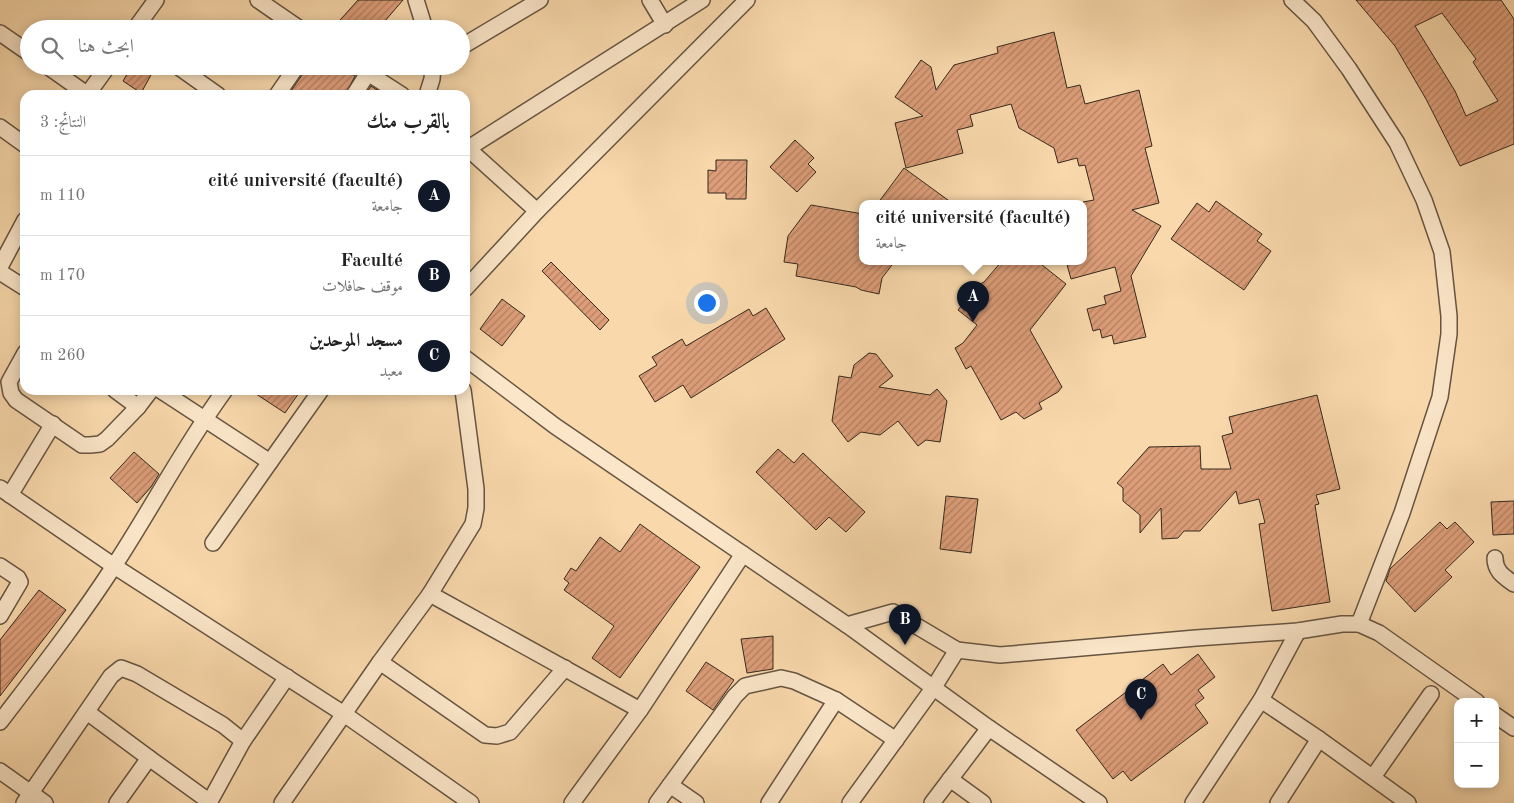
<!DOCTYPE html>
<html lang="ar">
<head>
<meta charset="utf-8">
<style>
  :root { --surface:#fff; --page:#f6f6f6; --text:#222; --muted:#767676; --line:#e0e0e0; --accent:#111827 }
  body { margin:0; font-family:"Old Standard TT",Amiri,serif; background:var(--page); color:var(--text); direction:rtl }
  .controls { position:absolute; right:15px; bottom:15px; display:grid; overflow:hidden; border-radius:10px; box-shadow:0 2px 12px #0003 }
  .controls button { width:45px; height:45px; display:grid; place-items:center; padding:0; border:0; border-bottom:1px solid var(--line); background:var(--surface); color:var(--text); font:25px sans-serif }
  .you { position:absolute; left:706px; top:302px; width:18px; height:18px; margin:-12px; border:4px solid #fff; border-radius:50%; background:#1a73e8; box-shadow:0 0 0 8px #1a73e833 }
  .badge { display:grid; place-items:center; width:32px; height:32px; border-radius:50%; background:var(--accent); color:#fff; font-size:16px; font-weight:700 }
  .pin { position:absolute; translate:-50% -41px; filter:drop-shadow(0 1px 2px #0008) }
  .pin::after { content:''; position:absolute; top:26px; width:18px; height:15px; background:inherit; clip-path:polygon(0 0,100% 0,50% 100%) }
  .popup { position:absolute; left:859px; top:200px; width:228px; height:65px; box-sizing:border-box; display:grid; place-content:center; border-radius:10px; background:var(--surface); filter:drop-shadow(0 1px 4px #0005); font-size:16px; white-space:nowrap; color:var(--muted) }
  .popup b { font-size:19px; color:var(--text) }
  .popup::after { content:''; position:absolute; left:50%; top:100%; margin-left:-10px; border:10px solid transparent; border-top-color:var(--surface) }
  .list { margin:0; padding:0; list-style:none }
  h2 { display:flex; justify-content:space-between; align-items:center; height:65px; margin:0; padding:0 20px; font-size:21px }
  h2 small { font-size:16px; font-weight:400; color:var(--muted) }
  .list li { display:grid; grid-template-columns:32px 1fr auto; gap:15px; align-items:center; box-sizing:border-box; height:80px; padding:0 20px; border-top:1px solid var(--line) }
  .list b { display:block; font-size:19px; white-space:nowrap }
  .list p { margin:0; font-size:16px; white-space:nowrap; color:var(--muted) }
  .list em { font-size:16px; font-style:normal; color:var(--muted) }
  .icon { flex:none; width:28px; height:28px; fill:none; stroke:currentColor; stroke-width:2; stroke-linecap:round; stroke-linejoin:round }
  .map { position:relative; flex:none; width:1514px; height:803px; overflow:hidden; direction:ltr }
  .search { position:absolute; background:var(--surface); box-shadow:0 2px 12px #0003; left:20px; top:20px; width:450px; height:55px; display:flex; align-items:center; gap:12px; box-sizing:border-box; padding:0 18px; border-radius:28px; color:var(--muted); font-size:19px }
  .panel { position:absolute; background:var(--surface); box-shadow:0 2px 12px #0003; left:20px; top:90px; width:450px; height:305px; border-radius:15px; direction:rtl }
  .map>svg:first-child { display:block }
</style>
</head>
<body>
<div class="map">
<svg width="1514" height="803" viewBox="0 0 1514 803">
  <defs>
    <pattern id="building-hatch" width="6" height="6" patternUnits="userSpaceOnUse" patternTransform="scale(1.25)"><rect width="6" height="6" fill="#dd9e79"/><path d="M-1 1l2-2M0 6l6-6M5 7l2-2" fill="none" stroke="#b48163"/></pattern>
  </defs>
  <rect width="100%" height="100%" fill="#f9d9ac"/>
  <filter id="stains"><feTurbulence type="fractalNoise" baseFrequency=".004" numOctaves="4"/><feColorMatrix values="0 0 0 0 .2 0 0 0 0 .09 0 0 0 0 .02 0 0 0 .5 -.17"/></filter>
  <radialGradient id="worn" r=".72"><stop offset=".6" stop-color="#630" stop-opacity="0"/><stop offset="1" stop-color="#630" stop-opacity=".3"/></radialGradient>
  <g fill="url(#building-hatch)" stroke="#35291f" fill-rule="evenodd">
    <path d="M 358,0 L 403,0 L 378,29 L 332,29 Z"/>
    <path d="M 1356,0 L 1501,0 L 1514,19 L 1514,144 L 1460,166 L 1426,99 L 1395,46 ZM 1442,13 L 1476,59 L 1473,62 L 1498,101 L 1466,116 L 1455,91 L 1415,26 Z"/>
    <path d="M 1054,32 L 1067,88 L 1080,85 L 1085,104 L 1139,90 L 1152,146 L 1145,148 L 1159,203 L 1132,210 L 1161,226 L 1131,276 L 1146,337 L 1114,344 L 1112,335 L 1102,338 L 1100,329 L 1093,331 L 1087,309 L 1106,304 L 1104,296 L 1121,291 L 1115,267 L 1071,279 L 1066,261 L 1083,261 L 1083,202 L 1094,200 L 1085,165 L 1079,166 L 1077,158 L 1058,163 L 1054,148 L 1019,128 L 1011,104 L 970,115 L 973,126 L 957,130 L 963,153 L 906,168 L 895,123 L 923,116 L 895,97 L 921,60 L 931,67 L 936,90 L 954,65 L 998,53 L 997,47 Z"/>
    <path d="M 132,66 L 156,66 L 141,93 L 123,81 Z"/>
    <path d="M 306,66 L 341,66 L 355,76 L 345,95 L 288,95 L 305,71 Z"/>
    <path d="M 371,86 L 385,95 L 365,95 Z"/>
    <path d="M 795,140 L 814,158 L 808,164 L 816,172 L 797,192 L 770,167 Z"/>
    <path d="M 716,160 L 747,160 L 746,199 L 726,199 L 726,193 L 708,193 L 708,170 L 716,171 Z"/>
    <path d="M 904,168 L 952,203 L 878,203 Z"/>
    <path d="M 1216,201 L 1262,234 L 1257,241 L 1271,251 L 1244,290 L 1171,239 L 1197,203 L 1209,212 Z"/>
    <path d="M 811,205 L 863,214 L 863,261 L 895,261 L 882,278 L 879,294 L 861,290 L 856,287 L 796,276 L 798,264 L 784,262 L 788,236 Z"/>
    <path d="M 1002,261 L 1037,261 L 1066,284 L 1030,330 L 1062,387 L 1058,392 L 1039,403 L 1042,409 L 1024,419 L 1016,412 L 1001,420 L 971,366 L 966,369 L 955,348 L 963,343 L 977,325 L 958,310 L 978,285 L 984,282 Z"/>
    <path d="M 551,262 L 609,320 L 600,330 L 542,271 Z"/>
    <path d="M 502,299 L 525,316 L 502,346 L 480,329 Z"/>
    <path d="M 766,308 L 785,339 L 691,398 L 683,385 L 655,402 L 639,376 L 657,365 L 652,357 L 682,339 L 686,346 L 749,309 L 753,316 Z"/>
    <path d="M 869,353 L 876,354 L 893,376 L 879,387 L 930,395 L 937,389 L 947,401 L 940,442 L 926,440 L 918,446 L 898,421 L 880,435 L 861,432 L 848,442 L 832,421 L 839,376 L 851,378 L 854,365 Z"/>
    <path d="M 250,390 L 301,390 L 285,413 Z"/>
    <path d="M 1317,395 L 1340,489 L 1316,495 L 1319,504 L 1315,505 L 1330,602 L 1272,611 L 1259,524 L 1265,523 L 1259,499 L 1239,504 L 1236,491 L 1200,531 L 1184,531 L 1178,538 L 1162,539 L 1161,508 L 1140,533 L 1140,515 L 1123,501 L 1123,488 L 1117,483 L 1149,447 L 1200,446 L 1201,469 L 1231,469 L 1222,436 L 1233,433 L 1229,417 Z"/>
    <path d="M 778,449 L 794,463 L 803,453 L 865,512 L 846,532 L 829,517 L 816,530 L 756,472 Z"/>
    <path d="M 134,452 L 159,474 L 151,487 L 137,503 L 110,478 Z"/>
    <path d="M 946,496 L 978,499 L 971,553 L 940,549 Z"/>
    <path d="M 1514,501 L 1514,534 L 1493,535 L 1491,502 Z"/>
    <path d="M 1440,522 L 1447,529 L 1455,522 L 1474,542 L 1445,570 L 1452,577 L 1415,612 L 1386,581 L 1390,569 Z"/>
    <path d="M 640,524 L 700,567 L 620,678 L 592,658 L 614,626 L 564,590 L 569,583 L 564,579 L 571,568 L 576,571 L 600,537 L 620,552 Z"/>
    <path d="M 39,590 L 66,610 L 0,696 L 0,640 Z"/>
    <path d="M 773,636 L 773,669 L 747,673 L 741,639 Z"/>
    <path d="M 1198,654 L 1215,677 L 1198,690 L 1204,698 L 1195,705 L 1208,723 L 1131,781 L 1123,771 L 1113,779 L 1076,730 L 1163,664 L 1171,675 Z"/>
    <path d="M 706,662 L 734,680 L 713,710 L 686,691 Z"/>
  </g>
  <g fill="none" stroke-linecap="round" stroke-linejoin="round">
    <defs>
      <g id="minor">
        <path d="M 258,0 L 300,29"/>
        <path d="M 416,0 L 425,29"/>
        <path d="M 650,0 L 665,25"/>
        <path d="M 1292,0 L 1314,21 L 1349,69 L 1397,143 L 1424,200 L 1442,252 L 1449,316 L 1449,334 L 1440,397 L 1402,513 L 1359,624"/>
        <path d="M 135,29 L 156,0"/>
        <path d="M 0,33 L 29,53"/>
        <path d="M 461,47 L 540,0"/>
        <path d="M 47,66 L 88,95"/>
        <path d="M 177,66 L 218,95"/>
        <path d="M 357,66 L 402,95"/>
        <path d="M 87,95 L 108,66"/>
        <path d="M 277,95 L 297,66"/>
        <path d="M 354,95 L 368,73"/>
        <path d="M 427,95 L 432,79 L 433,66"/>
        <path d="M 0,127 L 25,145"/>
        <path d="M 465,146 L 537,211"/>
        <path d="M 467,149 L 702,0"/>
        <path d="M 0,267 L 25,220"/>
        <path d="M 0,272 L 25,288"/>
        <path d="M 465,289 L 537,211 L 747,0"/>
        <path d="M 25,353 L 9,382 L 11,393 L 16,400 L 82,445 L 90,445 L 100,444 L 107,439 L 138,407 L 151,390"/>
        <path d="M 465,358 L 555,426 L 847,625 L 989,728 L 1099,803"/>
        <path d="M 115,390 L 138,407"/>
        <path d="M 160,390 L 270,462 L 213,543"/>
        <path d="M 270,462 L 321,390"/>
        <path d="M 0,488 L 114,566 L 344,714 L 471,803"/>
        <path d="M 10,495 L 53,424"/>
        <path d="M 1495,558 C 1495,571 1503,576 1514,584"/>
        <path d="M 0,566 L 18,578 L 20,582 L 0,616"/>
        <path d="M 430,594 L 640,710"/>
        <path d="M 847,625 L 893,612 L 957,650 L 1000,655 L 1196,638 L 1298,631 L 1342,624 L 1359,624 L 1379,633 L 1477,702"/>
        <path d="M 380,662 L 485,735 L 497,736 L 510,732 L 565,668"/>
        <path d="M 836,700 L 896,740"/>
        <path d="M 1261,700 L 1319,739 L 1408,803"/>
        <path d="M 87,712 L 149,758"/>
        <path d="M 1495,715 L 1514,728"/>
        <path d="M 0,722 C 39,671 79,620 114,566 C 152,508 184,446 225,390"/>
        <path d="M 243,741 L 287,677"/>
        <path d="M 0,771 L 45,803"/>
        <path d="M 1373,777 L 1431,694"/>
        <path d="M 950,779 L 983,803"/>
        <path d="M 670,785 L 696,803"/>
        <path d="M 24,803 L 111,676 L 121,668 L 137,674 L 223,725 L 243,741 L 209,803"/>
        <path d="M 117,803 L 149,758 L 210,802"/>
        <path d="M 282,803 L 380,662 L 430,594 L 473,524 L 476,508 L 476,489 L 463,390"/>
        <path d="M 572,803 L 640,710 L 743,554"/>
        <path d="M 657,803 L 735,696 L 745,686 L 781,678 L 794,681 L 836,700 L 769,803"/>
        <path d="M 850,803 L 934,687 L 957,650"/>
        <path d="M 932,803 L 989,728"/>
        <path d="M 1193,803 L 1261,700 L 1298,631"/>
        <path d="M 1278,803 L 1319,739"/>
      </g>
    </defs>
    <use href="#minor" stroke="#665542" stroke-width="18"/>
    <use href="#minor" stroke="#fbe6c9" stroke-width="15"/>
  </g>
  <rect width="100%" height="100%" filter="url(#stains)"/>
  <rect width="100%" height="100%" fill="url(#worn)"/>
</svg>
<div class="controls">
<button>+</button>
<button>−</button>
</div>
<div class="you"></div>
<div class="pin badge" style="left:973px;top:322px">A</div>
<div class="popup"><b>cité université (faculté)</b>جامعة</div>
<div class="pin badge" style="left:905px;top:645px">B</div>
<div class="pin badge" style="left:1141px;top:720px">C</div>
<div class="search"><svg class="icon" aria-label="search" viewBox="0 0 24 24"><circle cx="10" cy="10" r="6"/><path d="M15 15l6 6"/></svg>ابحث هنا</div>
<section class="panel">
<h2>بالقرب منك<small>النتائج: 3</small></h2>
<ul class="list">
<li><span class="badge">A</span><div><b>cité université (faculté)</b><p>جامعة</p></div><em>110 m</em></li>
<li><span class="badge">B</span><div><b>Faculté</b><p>موقف حافلات</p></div><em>170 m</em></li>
<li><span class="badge">C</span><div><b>مسجد الموحدين</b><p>معبد</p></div><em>260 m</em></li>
</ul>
</section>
</div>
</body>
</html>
